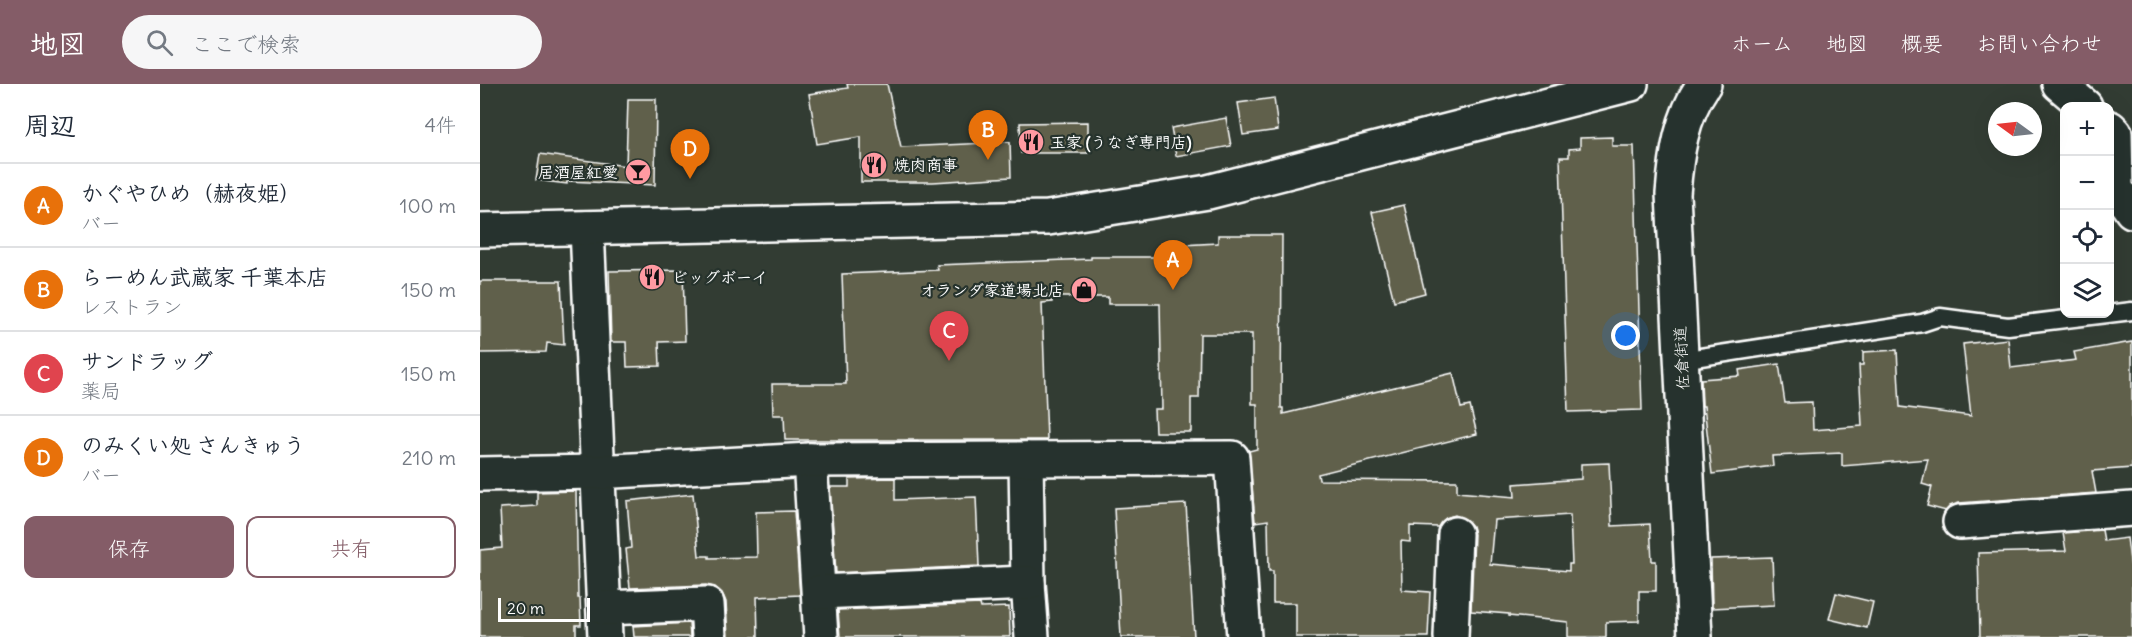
<!DOCTYPE html>
<html lang="ja">
<head>
<meta charset="utf-8">
<style>
  :root { --surface:#fff; --page:#f6f6f7; --text:#1f2937; --muted:#747a83; --line:#e0e1e3; --accent:#845c67 }
  body { margin:0; font-family:Delius,"Klee One",sans-serif; background:var(--page); color:var(--text) }
  .controls { position:absolute; right:18px; top:18px; display:grid; overflow:hidden; border-radius:12px; box-shadow:0 6px 24px #0002 }
  .controls button { width:54px; height:54px; display:grid; place-items:center; padding:0; border:0; border-bottom:2px solid var(--line); background:var(--surface); color:var(--text); font:30px sans-serif }
  .compass { position:absolute; left:1508px; top:18px; width:54px; height:54px; border-radius:50%; background:var(--surface); box-shadow:0 6px 24px #0002; rotate:285deg }
  .scale { position:absolute; left:18px; bottom:15px; width:92px; box-sizing:border-box; padding-left:6px; border:3px solid #fff; border-top:0; font-size:16px; line-height:21px; white-space:nowrap; color:#fff; -webkit-text-stroke:4px #26332d; paint-order:stroke }
  .you { position:absolute; left:1146px; top:252px; width:21px; height:21px; margin:-15px; border:4px solid #fff; border-radius:50%; background:#1a73e8; box-shadow:0 0 0 9px #1a73e833 }
  .badge { display:grid; place-items:center; width:39px; height:39px; border-radius:50%; background:var(--accent); color:#fff; font-size:20px; font-weight:700 }
  .pin { position:absolute; translate:-50% -50px; filter:drop-shadow(0 2px 3px #0008) }
  .pin::after { content:''; position:absolute; top:32px; width:21px; height:18px; background:inherit; clip-path:polygon(0 0,100% 0,50% 100%) }
  .list { margin:0; padding:0; list-style:none }
  h2 { display:flex; justify-content:space-between; align-items:center; height:78px; margin:0; padding:0 24px; font-size:26px }
  h2 small { font-size:20px; font-weight:400; color:var(--muted) }
  .list li { display:grid; grid-template-columns:39px 1fr auto; gap:18px; align-items:center; box-sizing:border-box; height:84px; padding:0 24px; border-top:2px solid var(--line) }
  .list b { display:block; font-size:22px; white-space:nowrap }
  .list p { margin:0; font-size:20px; white-space:nowrap; color:var(--muted) }
  .list em { font-size:20px; font-style:normal; color:var(--muted) }
  .actions { display:flex; gap:12px; padding:18px 24px }
  .actions a { flex:1; padding:14px 0; border:2px solid var(--accent); border-radius:12px; text-align:center; font-size:21px; color:var(--accent) }
  .actions .main { background:var(--accent); color:#fff }
  .icon { flex:none; width:33px; height:33px; fill:none; stroke:currentColor; stroke-width:2; stroke-linecap:round; stroke-linejoin:round }
  .map { position:relative; flex:none; width:1652px; height:553px; overflow:hidden }
  header { display:flex; align-items:center; gap:36px; box-sizing:border-box; height:84px; padding:0 30px; background:var(--accent); color:#fff }
  header strong { font-size:28px }
  nav { display:flex; gap:33px; margin-inline-start:auto; font-size:21px }
  .search { width:420px; height:54px; background:var(--page); display:flex; align-items:center; gap:15px; box-sizing:border-box; padding:0 21px; border-radius:33px; color:var(--muted); font-size:22px }
  main { display:flex }
  aside { flex:1; background:var(--surface) }
  .map>svg:first-child { display:block }
</style>
</head>
<body>
<header>
<strong>地図</strong>
<div class="search"><svg class="icon" aria-label="search" viewBox="0 0 24 24"><circle cx="10" cy="10" r="6"/><path d="M15 15l6 6"/></svg>ここで検索</div>
<nav><a>ホーム</a><a>地図</a><a>概要</a><a>お問い合わせ</a></nav>
</header>
<main>
<aside>
<h2>周辺<small>4件</small></h2>
<ul class="list">
<li><span class="badge" style="background:#e8710a">A</span><div><b>かぐやひめ（赫夜姫）</b><p>バー</p></div><em>100 m</em></li>
<li><span class="badge" style="background:#e8710a">B</span><div><b>らーめん武蔵家 千葉本店</b><p>レストラン</p></div><em>150 m</em></li>
<li><span class="badge" style="background:#e0444e">C</span><div><b>サンドラッグ</b><p>薬局</p></div><em>150 m</em></li>
<li><span class="badge" style="background:#e8710a">D</span><div><b>のみくい処 さんきゅう</b><p>バー</p></div><em>210 m</em></li>
</ul>
<div class="actions"><a class="main">保存</a><a>共有</a></div>
</aside>
<div class="map">
<svg width="1652" height="553" viewBox="0 0 1652 553">
  <rect width="100%" height="100%" fill="#323c33"/>
  <filter id="ink" filterUnits="userSpaceOnUse"><feTurbulence type="fractalNoise" baseFrequency=".0167" numOctaves="2"/><feDisplacementMap in="SourceGraphic" scale="12" xChannelSelector="R" yChannelSelector="G"/><feConvolveMatrix kernelMatrix="1 2 1 2 8 2 1 2 1" color-interpolation-filters="sRGB"/></filter>
  <g filter="url(#ink)">
    <g fill="#60604b" stroke="#fff" stroke-width="1.5" fill-rule="evenodd">
      <path d="M 367,0 L 407,0 L 421,63 L 530,58 L 531,93 L 453,98 L 381,98 L 381,53 L 337,60 L 329,10 L 368,4 Z"/>
      <path d="M 794,14 L 798,46 L 763,51 L 758,19 Z"/>
      <path d="M 148,15 L 176,15 L 175,101 L 87,97 L 87,100 L 56,96 L 60,70 L 146,82 Z"/>
      <path d="M 746,34 L 751,62 L 696,72 L 691,44 Z"/>
      <path d="M 608,38 L 608,69 L 541,69 L 540,39 Z"/>
      <path d="M 1132,53 L 1132,62 L 1154,62 L 1162,326 L 1088,328 L 1080,73 L 1089,73 L 1089,65 L 1100,64 L 1100,54 Z"/>
      <path d="M 924,121 L 945,209 L 914,217 L 892,128 Z"/>
      <path d="M 738,151 L 802,151 L 801,324 L 803,324 L 803,330 L 973,289 L 981,324 L 990,322 L 997,350 L 838,390 L 839,396 L 977,397 L 977,408 L 1035,413 L 1034,400 L 1101,395 L 1101,380 L 1129,379 L 1132,442 L 1170,440 L 1172,477 L 1176,477 L 1176,507 L 1159,507 L 1159,537 L 1126,538 L 1126,553 L 1088,553 L 1088,538 L 1029,532 L 1029,530 L 991,527 L 994,450 L 992,442 L 985,435 L 975,431 L 966,434 L 958,443 L 930,442 L 930,458 L 921,457 L 922,506 L 950,508 L 948,553 L 816,553 L 816,519 L 793,519 L 793,487 L 789,487 L 788,436 L 775,438 L 769,367 L 777,365 L 777,320 L 772,320 L 772,250 L 720,250 L 719,314 L 711,314 L 711,348 L 675,348 L 674,325 L 682,325 L 680,220 L 628,220 L 628,213 L 572,213 L 572,218 L 562,219 L 567,356 L 305,356 L 304,331 L 293,331 L 292,300 L 366,300 L 362,190 L 458,186 L 457,181 L 611,175 L 611,173 L 683,173 L 683,162 L 738,159 ZM 1090,431 L 1092,480 L 1089,480 L 1089,487 L 1010,480 L 1014,436 Z"/>
      <path d="M 203,186 L 205,257 L 179,258 L 180,282 L 147,283 L 146,258 L 131,258 L 129,187 Z"/>
      <path d="M 0,197 L 81,197 L 84,261 L 67,259 L 66,268 L 0,269 Z"/>
      <path d="M 1528,255 L 1531,284 L 1596,276 L 1594,268 L 1652,258 L 1652,384 L 1612,387 L 1616,409 L 1479,419 L 1470,422 L 1466,427 L 1447,422 L 1452,403 L 1442,400 L 1448,375 L 1362,382 L 1362,369 L 1292,372 L 1293,382 L 1232,390 L 1224,322 L 1222,322 L 1221,295 L 1260,292 L 1259,286 L 1299,280 L 1305,319 L 1332,318 L 1333,346 L 1382,342 L 1379,281 L 1383,281 L 1383,268 L 1417,266 L 1420,323 L 1491,332 L 1483,260 Z"/>
      <path d="M 415,394 L 415,416 L 496,413 L 499,482 L 356,489 L 350,403 L 369,403 L 369,395 Z"/>
      <path d="M 96,407 L 98,514 L 100,514 L 101,541 L 96,541 L 96,553 L 0,553 L 0,466 L 22,464 L 20,424 L 57,422 L 57,408 Z"/>
      <path d="M 213,410 L 219,472 L 229,472 L 229,474 L 277,473 L 276,428 L 314,427 L 320,511 L 277,513 L 278,553 L 248,553 L 246,518 L 242,509 L 235,503 L 226,501 L 150,504 L 146,465 L 151,464 L 147,417 Z"/>
      <path d="M 706,420 L 714,553 L 641,553 L 634,424 Z"/>
      <path d="M 1622,446 L 1624,457 L 1647,454 L 1652,492 L 1652,553 L 1500,553 L 1498,469 L 1586,467 L 1583,449 Z"/>
      <path d="M 1292,473 L 1294,521 L 1232,524 L 1231,475 Z"/>
      <path d="M 1356,509 L 1393,518 L 1387,544 L 1349,535 Z"/>
      <path d="M 500,520 L 501,524 L 529,523 L 530,553 L 360,553 L 358,526 Z"/>
      <path d="M 209,539 L 210,553 L 154,553 L 153,542 Z"/>
    </g>
    <g fill="none" stroke-linecap="round" stroke-linejoin="round">
      <defs>
        <path id="lane" d="M 1201,276 L 1442,239 L 1460,233 L 1528,242 L 1652,227"/>
        <g id="street">
          <path d="M 1579,0 L 1605,22"/>
          <path d="M 1630,44 L 1635,49 L 1636,105 L 1652,127"/>
          <path d="M 107,144 L 125,553"/>
          <path d="M 546,375 L 548,499 L 552,553"/>
          <path d="M 330,376 L 341,553"/>
          <path d="M 0,390 L 117,388 L 330,376 L 752,374 L 764,553"/>
          <path d="M 1480,438 L 1652,425"/>
          <path d="M 339,508 L 548,499"/>
          <path d="M 124,524 L 227,520 L 229,553"/>
          <path d="M 971,553 L 975,450"/>
        </g>
        <path id="secondary" d="M 0,146 L 568,134 L 728,108 L 1151,0"/>
        <path id="highway" d="M 1215,553 L 1193,110 C 1196,71 1201,33 1224,0"/>
      </defs>
      <use href="#lane" stroke="#fff" stroke-width="21"/>
      <use href="#street" stroke="#fff" stroke-width="38"/>
      <use href="#secondary" stroke="#fff" stroke-width="38"/>
      <use href="#highway" stroke="#fff" stroke-width="38"/>
      <use href="#lane" stroke="#26332d" stroke-width="16"/>
      <use href="#street" stroke="#26332d" stroke-width="33"/>
      <use href="#secondary" stroke="#26332d" stroke-width="33"/>
      <use href="#highway" stroke="#26332d" stroke-width="33"/>
    </g>
  </g>
  <defs>
    <symbol id="restaurant-disc" viewBox="-11 -11 22 22"><circle r="9.5" fill="#ff9aa2" stroke="#26332d"/><path d="M-5-6h1v4h1v-4h1v4h1v-4h1v5L-1.5 .5V6h-2V.5L-5-1ZM5-6V6H3V1.5H1.5Q1.5-4 5-6Z" fill="#111"/></symbol>
    <symbol id="bar-disc" viewBox="-11 -11 22 22"><circle r="9.5" fill="#ff9aa2" stroke="#26332d"/><path d="M-6-5H6L.8 .8V4.5H3.5V6h-7V4.5H-.8V.8Z" fill="#111"/></symbol>
    <symbol id="shop-disc" viewBox="-11 -11 22 22"><circle r="9.5" fill="#ff9aa2" stroke="#26332d"/><path d="M-5-2.5h2.3a2.7 3.5 0 0 1 5.4 0H5L5.5 6h-11ZM-1.5-2.5h3a1.5 2.3 0 0 0-3 0Z" fill="#111"/></symbol>
  </defs>
  <g fill-rule="evenodd">
    <use href="#restaurant-disc" x="536" y="43" width="30" height="30"/>
    <use href="#restaurant-disc" x="379" y="66" width="30" height="30"/>
    <use href="#bar-disc" x="143" y="73" width="30" height="30"/>
    <use href="#restaurant-disc" x="157" y="178" width="30" height="30"/>
    <use href="#shop-disc" x="589" y="191" width="30" height="30"/>
  </g>
  <g text-anchor="middle" stroke-width="4.5" stroke-linejoin="round" paint-order="stroke">
    <g font-size="16" font-weight="bold" fill="#fff" stroke="#26332d" text-anchor="start">
      <text x="570" y="64">玉家 (うなぎ専門店)</text>
      <text x="414" y="87">焼肉商事</text>
      <text x="138" y="94" text-anchor="end">居酒屋紅愛</text>
      <text x="192" y="199">ビッグボーイ</text>
      <text x="584" y="212" text-anchor="end">オランダ家道場北店</text>
    </g>
    <g font-size="16" fill="#fff" stroke="#26332d">
      <text transform="translate(1201 274) rotate(-93)" y="6">佐倉街道</text>
    </g>
  </g>
</svg>
<div class="controls">
<button>+</button>
<button>−</button>
<button><svg class="icon" aria-label="locate" viewBox="0 0 24 24"><circle cx="12" cy="12" r="6"/><path d="M12 2v4M12 18v4M2 12h4M18 12h4"/></svg></button>
<button><svg class="icon" aria-label="layers" viewBox="0 0 24 24"><path d="M12 4l9 5-9 5-9-5zM3 14l9 5 9-5"/></svg></button>
</div>
<svg class="compass" viewBox="-18 -18 36 36"><path d="M0-13l5 13h-10z" fill="#e53935"/><path d="M0 13l5-13h-10z" fill="#747a83"/></svg>
<div class="scale">20 m</div>
<div class="you"></div>
<div class="pin badge" style="left:693px;top:206px;background:#e8710a">A</div>
<div class="pin badge" style="left:508px;top:76px;background:#e8710a">B</div>
<div class="pin badge" style="left:469px;top:277px;background:#e0444e">C</div>
<div class="pin badge" style="left:210px;top:95px;background:#e8710a">D</div>
</div>
</main>
</body>
</html>
